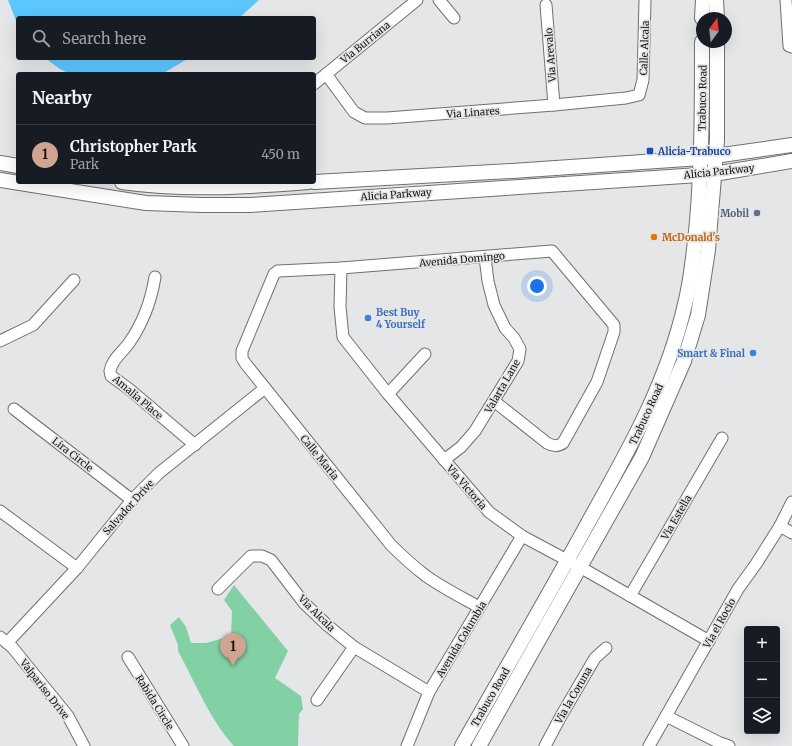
<!DOCTYPE html>
<html lang="en">
<head>
<meta charset="utf-8">
<style>
  :root { --surface:#171b24; --page:#242831; --text:#f1f3f6; --muted:#9ea1a6; --line:#363941; --accent:#d0a490 }
  body { margin:0; font-family:Merriweather,serif; background:var(--page); color:var(--text) }
  .controls { position:absolute; right:12px; bottom:12px; display:grid; overflow:hidden; border-radius:4px; box-shadow:0 4px 16px #0002 }
  .controls button { width:36px; height:36px; display:grid; place-items:center; padding:0; border:0; border-bottom:1px solid var(--line); background:var(--surface); color:var(--text); font:20px sans-serif }
  .compass { position:absolute; left:696px; top:12px; width:36px; height:36px; border-radius:50%; background:var(--surface); box-shadow:0 4px 16px #0002; rotate:15deg }
  .you { position:absolute; left:537px; top:286px; width:14px; height:14px; margin:-10px; border:3px solid #fff; border-radius:50%; background:#1a73e8; box-shadow:0 0 0 6px #1a73e833 }
  .badge { display:grid; place-items:center; width:26px; height:26px; border-radius:50%; background:var(--accent); color:#111; font-size:13px; font-weight:700 }
  .pin { position:absolute; translate:-50% -33px; filter:drop-shadow(0 1px 2px #0008) }
  .pin::after { content:''; position:absolute; top:21px; width:14px; height:12px; background:inherit; clip-path:polygon(0 0,100% 0,50% 100%) }
  .list { margin:0; padding:0; list-style:none }
  h2 { display:flex; justify-content:space-between; align-items:center; height:52px; margin:0; padding:0 16px; font-size:17px }
  h2 small { font-size:13px; font-weight:400; color:var(--muted) }
  .list li { display:grid; grid-template-columns:26px 1fr auto; gap:12px; align-items:center; box-sizing:border-box; height:60px; padding:0 16px; border-top:1px solid var(--line) }
  .list b { display:block; font-size:15px; white-space:nowrap }
  .list p { margin:0; font-size:13px; white-space:nowrap; color:var(--muted) }
  .list em { font-size:13px; font-style:normal; color:var(--muted) }
  .icon { flex:none; width:22px; height:22px; fill:none; stroke:currentColor; stroke-width:2; stroke-linecap:round; stroke-linejoin:round }
  .map { position:relative; flex:none; width:792px; height:746px; overflow:hidden }
  .search { position:absolute; background:var(--surface); box-shadow:0 4px 16px #0002; left:16px; top:16px; width:300px; height:44px; display:flex; align-items:center; gap:10px; box-sizing:border-box; padding:0 14px; border-radius:4px; color:var(--muted); font-size:15px }
  .panel { position:absolute; background:var(--surface); box-shadow:0 4px 16px #0002; left:16px; top:72px; width:300px; height:112px; border-radius:4px }
  .map>svg:first-child { display:block }
</style>
</head>
<body>
<div class="map">
<svg width="792" height="746" viewBox="0 0 792 746">
  <rect width="100%" height="100%" fill="#e4e6e7"/>
  <path fill="#82d1a5" d="M 234,585 L 288,651 L 275,678 L 301,696 L 303,709 L 299,714 L 298,746 L 234,746 C 210,720 195,682 178,651 L 178,645 L 170,625 L 179,617 L 186,627 L 191,643 L 206,643 L 231,636 L 232,611 L 224,600 Z"/>
  <g fill="#5ac7fe">
    <path d="M 8,0 L 259,0 L 239,18 L 18,18 L 18,26 Z"/>
    <path d="M 45,58 L 189,58 L 162,74 L 70,74 L 60,69 Z"/>
  </g>
  <g fill="none" stroke-linecap="round" stroke-linejoin="round">
    <defs>
      <g id="minor">
        <path d="M 439,0 L 454,18"/>
        <path d="M 786,0 L 789,46 L 792,47"/>
        <path d="M 546,5 L 554,105"/>
        <path d="M 326,74 L 354,112 L 365,118 L 387,118 L 554,105 L 626,98 L 639,95 L 643,80 L 645,0"/>
        <path d="M 314,84 L 417,0"/>
        <path d="M 341,268 L 340,307 L 343,337 L 388,394 L 489,512 L 522,536 L 580,567 L 709,641"/>
        <path d="M 155,277 C 151,302 143,323 129,343 C 122,353 112,359 110,371 L 111,376 L 129,389 L 195,445"/>
        <path d="M 0,341 L 33,325 L 74,280"/>
        <path d="M 388,394 L 425,354"/>
        <path d="M 14,409 L 132,500"/>
        <path d="M 444,460 L 461,447 L 475,431 L 518,361 L 520,349 L 514,338 L 505,328 L 494,305 L 488,281 L 485,257"/>
        <path d="M 0,511 L 77,568"/>
        <path d="M 780,526 L 792,533"/>
        <path d="M 218,589 L 251,556 L 262,556 L 271,560 L 304,603 L 327,625 L 354,647 L 429,692"/>
        <path d="M 630,596 L 722,438"/>
        <path d="M 479,607 C 461,597 443,588 426,576 C 413,566 402,556 391,545 L 245,363 L 242,358 L 242,351 L 274,274 L 278,271 L 341,268 L 552,251 L 614,325 L 614,332 L 597,382 L 563,443 C 557,447 553,446 547,443 L 494,401"/>
        <path d="M 0,637 L 12,647 L 68,716 L 84,746"/>
        <path d="M 7,643 L 77,568 L 132,500 L 159,473 L 265,388"/>
        <path d="M 128,657 L 183,746"/>
        <path d="M 317,700 L 354,647"/>
        <path d="M 666,716 L 720,743 L 729,746"/>
        <path d="M 407,746 L 429,692 L 522,536"/>
        <path d="M 545,746 L 561,716 L 595,658 L 606,648"/>
        <path d="M 649,746 L 738,589 L 756,564 L 780,526 L 792,502"/>
      </g>
      <g id="major">
        <path d="M 716,0 L 717,18"/>
        <path d="M 702,18 L 703,0"/>
        <path d="M 0,163 L 18,166"/>
        <path d="M 0,180 L 146,203 L 202,205 L 250,205 L 714,174 L 792,161"/>
        <path d="M 122,182 C 184,191 246,187 308,182"/>
        <path d="M 314,182 L 512,171 L 701,158 L 792,145"/>
        <path d="M 462,746 C 504,672 547,598 588,523 C 627,453 667,384 685,304 C 692,277 694,249 697,221 C 702,162 702,102 702,42"/>
        <path d="M 479,746 L 642,457 L 684,361 L 698,315 L 708,250 L 717,140 L 717,42"/>
      </g>
    </defs>
    <use href="#minor" stroke="#6e7071" stroke-width="13"/>
    <use href="#major" stroke="#6e7071" stroke-width="16"/>
    <use href="#minor" stroke="#fff" stroke-width="11"/>
    <use href="#major" stroke="#fff" stroke-width="14"/>
  </g>
  <rect fill="#1a4fb4" stroke="#e4e6e7" stroke-width="1.5" x="646" y="147" width="8" height="8" rx="2"/>
  <circle fill="#5c6f8a" stroke="#e4e6e7" stroke-width="1.5" cx="757" cy="213" r="4"/>
  <circle fill="#e8710a" stroke="#e4e6e7" stroke-width="1.5" cx="654" cy="237" r="4"/>
  <g fill="#3f7fe0" stroke="#e4e6e7" stroke-width="1.5">
    <circle cx="368" cy="318" r="4"/>
    <circle cx="753" cy="353" r="4"/>
  </g>
  <g text-anchor="middle" stroke-width="3.5" stroke-linejoin="round" paint-order="stroke">
    <g font-size="10" fill="#161718" stroke="#e4e6e7">
      <text transform="translate(365 42) rotate(-39)" y="4">Via Burriana</text>
      <text transform="translate(644 48) rotate(-88)" y="4">Calle Alcala</text>
      <text transform="translate(550 55) rotate(-94)" y="4">Via Arevalo</text>
      <text transform="translate(702 98) rotate(-89)" y="4">Trabuco Road</text>
      <text transform="translate(473 112) rotate(-4)" y="4">Via Linares</text>
      <text transform="translate(719 171) rotate(-6)" y="4">Alicia Parkway</text>
      <text transform="translate(396 194) rotate(-4)" y="4">Alicia Parkway</text>
      <text transform="translate(462 259) rotate(-5)" y="4">Avenida Domingo</text>
      <text transform="translate(502 386) rotate(-60)" y="4">Valarta Lane</text>
      <text transform="translate(138 397) rotate(40)" y="4">Amalia Place</text>
      <text transform="translate(646 414) rotate(-65)" y="4">Trabuco Road</text>
      <text transform="translate(73 454) rotate(38)" y="4">Lira Circle</text>
      <text transform="translate(320 457) rotate(51)" y="4">Calle Maria</text>
      <text transform="translate(467 487) rotate(49)" y="4">Via Victoria</text>
      <text transform="translate(128 507) rotate(-48)" y="4">Salvador Drive</text>
      <text transform="translate(676 517) rotate(-60)" y="4">Via Estella</text>
      <text transform="translate(317 613) rotate(45)" y="4">Via Alcala</text>
      <text transform="translate(719 623) rotate(-61)" y="4">Via el Rocio</text>
      <text transform="translate(461 639) rotate(-59)" y="4">Avenida Columbia</text>
      <text transform="translate(45 689) rotate(52)" y="4">Valpariso Drive</text>
      <text transform="translate(573 695) rotate(-60)" y="4">Via la Coruna</text>
      <text transform="translate(490 697) rotate(-60)" y="4">Trabuco Road</text>
      <text transform="translate(155 702) rotate(58)" y="4">Rabida Circle</text>
    </g>
    <g font-size="10" font-weight="bold" fill="#164399" stroke="#e4e6e7" text-anchor="start">
      <text x="658" y="155">Alicia-Trabuco</text>
    </g>
    <g font-size="10" font-weight="bold" fill="#4e5e75" stroke="#e4e6e7" text-anchor="end">
      <text x="749" y="217">Mobil</text>
    </g>
    <g font-size="10" font-weight="bold" fill="#c56008" stroke="#e4e6e7" text-anchor="start">
      <text x="662" y="241">McDonald's</text>
    </g>
    <g font-size="10" font-weight="bold" fill="#366cbe" stroke="#e4e6e7" text-anchor="start">
      <text x="376" y="316">Best Buy<tspan x="376" dy="12">4 Yourself</tspan></text>
      <text x="745" y="357" text-anchor="end">Smart &amp; Final</text>
    </g>
  </g>
</svg>
<div class="controls">
<button>+</button>
<button>−</button>
<button><svg class="icon" aria-label="layers" viewBox="0 0 24 24"><path d="M12 4l9 5-9 5-9-5zM3 14l9 5 9-5"/></svg></button>
</div>
<svg class="compass" viewBox="-18 -18 36 36"><path d="M0-13l5 13h-10z" fill="#e53935"/><path d="M0 13l5-13h-10z" fill="#9ea1a6"/></svg>
<div class="you"></div>
<div class="pin badge" style="left:233px;top:666px">1</div>
<div class="search"><svg class="icon" aria-label="search" viewBox="0 0 24 24"><circle cx="10" cy="10" r="6"/><path d="M15 15l6 6"/></svg>Search here</div>
<section class="panel">
<h2>Nearby<small></small></h2>
<ul class="list">
<li><span class="badge">1</span><div><b>Christopher Park</b><p>Park</p></div><em>450 m</em></li>
</ul>
</section>
</div>
</body>
</html>
